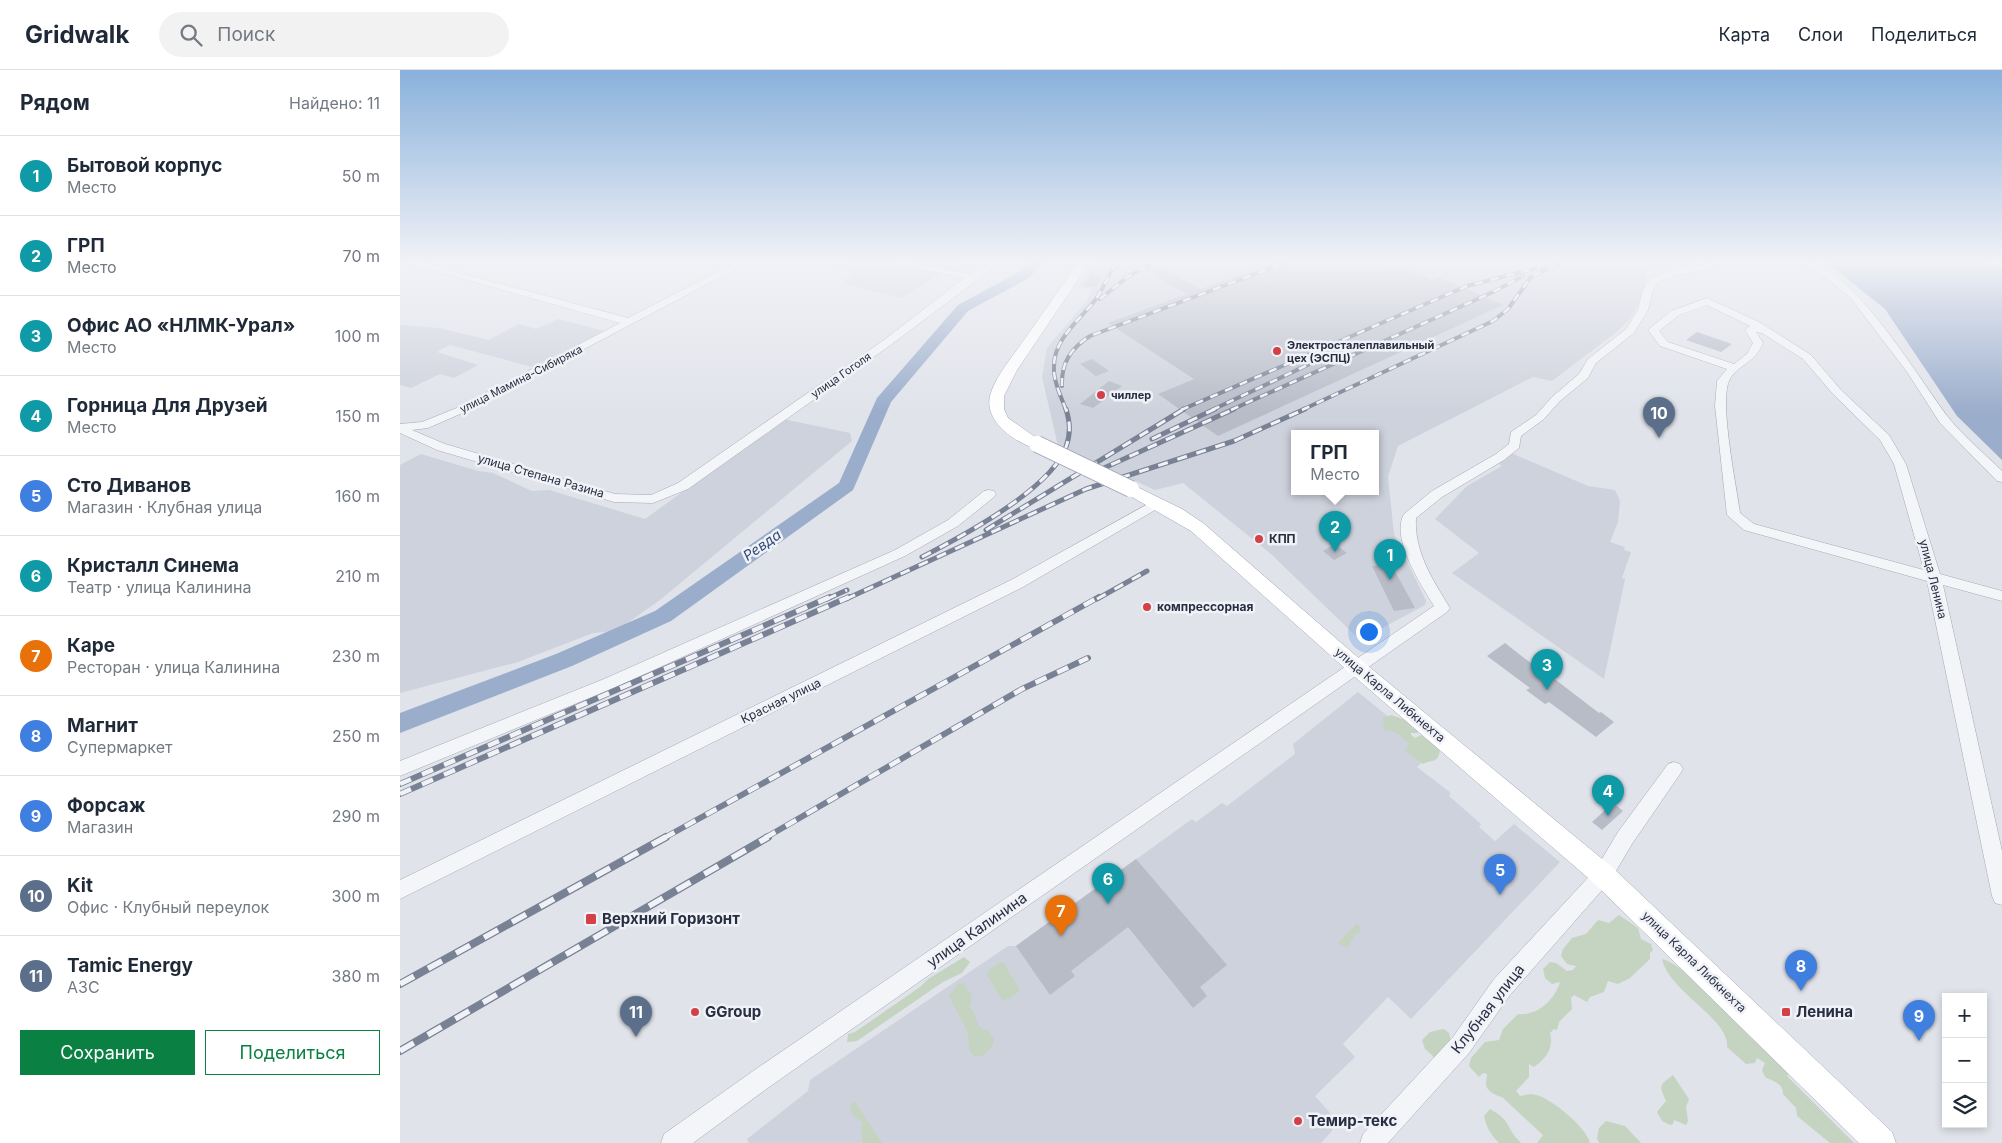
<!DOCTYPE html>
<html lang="ru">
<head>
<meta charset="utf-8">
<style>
  :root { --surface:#fff; --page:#f2f2f3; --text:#1f2937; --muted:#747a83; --line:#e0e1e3; --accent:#0b8043 }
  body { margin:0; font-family:Inter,sans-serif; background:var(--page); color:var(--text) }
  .controls { position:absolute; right:15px; bottom:15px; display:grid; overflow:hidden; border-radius:0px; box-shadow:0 2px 8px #0003 }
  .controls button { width:45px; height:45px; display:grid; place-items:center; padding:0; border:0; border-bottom:1px solid var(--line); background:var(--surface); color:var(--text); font:25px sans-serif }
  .you { position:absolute; left:968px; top:561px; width:18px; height:18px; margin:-12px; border:4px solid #fff; border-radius:50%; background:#1a73e8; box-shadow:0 0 0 8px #1a73e833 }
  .badge { display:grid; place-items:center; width:32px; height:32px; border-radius:50%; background:var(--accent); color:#fff; font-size:16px; font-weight:700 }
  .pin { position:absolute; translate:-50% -41px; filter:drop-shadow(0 1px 2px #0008) }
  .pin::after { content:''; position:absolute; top:26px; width:18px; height:15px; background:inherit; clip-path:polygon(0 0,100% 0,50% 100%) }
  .popup { position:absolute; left:891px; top:360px; width:88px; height:65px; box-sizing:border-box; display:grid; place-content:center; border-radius:0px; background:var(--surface); filter:drop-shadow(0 1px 4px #0005); font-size:16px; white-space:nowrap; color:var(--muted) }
  .popup b { font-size:19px; color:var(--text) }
  .popup::after { content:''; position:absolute; left:50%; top:100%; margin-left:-10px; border:10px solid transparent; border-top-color:var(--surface) }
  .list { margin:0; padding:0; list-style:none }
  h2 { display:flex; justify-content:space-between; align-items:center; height:65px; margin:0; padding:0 20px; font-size:21px }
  h2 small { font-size:16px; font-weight:400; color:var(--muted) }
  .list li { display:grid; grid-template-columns:32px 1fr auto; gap:15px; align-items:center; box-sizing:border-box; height:80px; padding:0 20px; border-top:1px solid var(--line) }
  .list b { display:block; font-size:19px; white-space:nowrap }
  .list p { margin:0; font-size:16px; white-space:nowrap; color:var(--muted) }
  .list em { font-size:16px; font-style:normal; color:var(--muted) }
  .actions { display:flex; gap:10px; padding:15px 20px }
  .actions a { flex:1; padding:11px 0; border:1px solid var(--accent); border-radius:0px; text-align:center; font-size:18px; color:var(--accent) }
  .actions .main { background:var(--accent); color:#fff }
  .icon { flex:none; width:28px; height:28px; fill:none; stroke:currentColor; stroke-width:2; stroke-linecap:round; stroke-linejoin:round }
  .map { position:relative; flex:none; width:1602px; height:1073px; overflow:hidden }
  header { display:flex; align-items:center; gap:30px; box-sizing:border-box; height:70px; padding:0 25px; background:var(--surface); border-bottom:1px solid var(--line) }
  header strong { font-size:24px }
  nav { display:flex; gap:28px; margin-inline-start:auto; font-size:18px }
  .search { width:350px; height:45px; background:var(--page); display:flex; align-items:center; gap:12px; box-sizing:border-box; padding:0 18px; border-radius:28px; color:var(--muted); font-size:19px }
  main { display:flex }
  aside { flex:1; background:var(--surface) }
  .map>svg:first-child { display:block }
</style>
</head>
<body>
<header>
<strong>Gridwalk</strong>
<div class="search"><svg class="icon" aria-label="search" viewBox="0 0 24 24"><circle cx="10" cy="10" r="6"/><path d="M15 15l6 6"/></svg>Поиск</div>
<nav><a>Карта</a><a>Слои</a><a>Поделиться</a></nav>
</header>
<main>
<aside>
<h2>Рядом<small>Найдено: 11</small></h2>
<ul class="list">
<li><span class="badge" style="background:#0f9aa8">1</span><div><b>Бытовой корпус</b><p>Место</p></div><em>50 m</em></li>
<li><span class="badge" style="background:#0f9aa8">2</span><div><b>ГРП</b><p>Место</p></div><em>70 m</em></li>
<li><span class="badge" style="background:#0f9aa8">3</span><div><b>Офис АО «НЛМК-Урал»</b><p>Место</p></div><em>100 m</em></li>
<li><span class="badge" style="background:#0f9aa8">4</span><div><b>Горница Для Друзей</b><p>Место</p></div><em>150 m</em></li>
<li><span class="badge" style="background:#3f7fe0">5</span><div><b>Сто Диванов</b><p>Магазин · Клубная улица</p></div><em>160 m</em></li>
<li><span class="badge" style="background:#0f9aa8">6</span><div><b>Кристалл Синема</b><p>Театр · улица Калинина</p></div><em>210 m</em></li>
<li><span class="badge" style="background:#e8710a">7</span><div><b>Каре</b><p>Ресторан · улица Калинина</p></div><em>230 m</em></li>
<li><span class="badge" style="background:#3f7fe0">8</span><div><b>Магнит</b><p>Супермаркет</p></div><em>250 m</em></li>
<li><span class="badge" style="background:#3f7fe0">9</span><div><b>Форсаж</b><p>Магазин</p></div><em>290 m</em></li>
<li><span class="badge" style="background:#5c6f8a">10</span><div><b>Kit</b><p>Офис · Клубный переулок</p></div><em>300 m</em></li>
<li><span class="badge" style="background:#5c6f8a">11</span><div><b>Tamic Energy</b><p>АЗС</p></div><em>380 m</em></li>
</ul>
<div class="actions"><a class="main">Сохранить</a><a>Поделиться</a></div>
</aside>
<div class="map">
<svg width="1602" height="1073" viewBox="0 0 1602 1073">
  <rect width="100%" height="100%" fill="#e0e3ea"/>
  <g fill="#ced2dc" fill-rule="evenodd">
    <path d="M 449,192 L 559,192 L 501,228 L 442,213 L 455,203 L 438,199 Z"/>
    <path d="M 697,192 L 1306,192 L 1247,201 L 1245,223 L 1232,246 L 1218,261 L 1152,311 L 1133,307 L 998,376 L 988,407 L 994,464 L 1026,531 L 1025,535 L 960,570 L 871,484 L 783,413 L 755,420 L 658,376 L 642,307 L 647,278 L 688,229 L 691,218 L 677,217 ZM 895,363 L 975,363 L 975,421 L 895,421 Z"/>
    <path d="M 158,249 L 204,261 L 132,297 L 50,275 L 37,282 L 78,295 L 54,308 L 40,304 L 11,318 L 0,315 L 0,255 L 39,258 L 89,270 L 119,254 L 136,259 Z"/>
    <path d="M 383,349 L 450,363 L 452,371 L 260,530 L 216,561 L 193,563 L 118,592 L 0,623 L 0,395 L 21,384 L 78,401 L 93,403 L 132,421 L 149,420 L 245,449 Z"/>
    <path d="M 1111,383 L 1188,416 L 1215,420 L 1220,431 L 1218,452 L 1210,472 L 1225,477 L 1224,480 L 1231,482 L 1222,508 L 1225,509 L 1204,609 L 1052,503 L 1079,483 L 1035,449 L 1067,416 L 1102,396 L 1098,393 Z"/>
    <path d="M 958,622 L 1033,683 L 1017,697 L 1051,723 L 1049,726 L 1081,754 L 1079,757 L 1095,771 L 1114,754 L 1160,792 L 1011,949 L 988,927 L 943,974 L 955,987 L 915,1026 L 931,1044 L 932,1061 L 921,1073 L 349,1073 L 347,1069 L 408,1021 L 410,1010 L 608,876 L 616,876 L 792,749 L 796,752 L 822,733 L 827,736 L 895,684 L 893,674 Z"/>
  </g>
  <g fill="#c4d4c1">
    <path d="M 991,645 L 1006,650 L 1013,658 L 1017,659 L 1018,663 L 1011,663 L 1011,665 L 1015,668 L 1021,665 L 1040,680 C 1038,694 1032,689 1023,694 L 1005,681 L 1009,673 L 995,662 L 984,660 L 983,648 Z"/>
    <path d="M 1219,845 L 1238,858 L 1241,869 L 1251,874 L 1253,880 L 1250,883 L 1250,889 L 1230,908 L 1218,914 L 1208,911 L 1204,922 L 1190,927 L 1187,932 L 1174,925 L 1171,928 L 1172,939 L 1159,952 L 1157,960 L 1154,959 L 1150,963 C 1154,978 1146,989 1134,997 L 1129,994 L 1129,1007 L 1116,1021 L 1120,1026 C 1125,1025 1131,1023 1136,1025 C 1151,1028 1187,1058 1190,1073 L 1137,1073 L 1143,1065 L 1102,1027 C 1096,1026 1085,1020 1086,1013 C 1086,1010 1087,1007 1087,1004 L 1083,1003 L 1079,1007 L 1069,996 L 1071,988 L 1085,972 L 1099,970 L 1103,959 L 1118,944 C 1137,946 1154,931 1160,912 L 1152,914 L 1145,908 L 1143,899 L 1150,892 L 1156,893 L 1167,901 L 1173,900 L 1176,896 L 1167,894 L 1161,886 L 1163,879 L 1172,868 L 1186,864 L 1198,850 L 1209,853 Z"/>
    <path d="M 957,853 L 961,859 L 959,863 L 955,865 L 947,878 L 938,873 Z"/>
    <path d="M 564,887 L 570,892 L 562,903 L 543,912 L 457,971 L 447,972 L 448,964 L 455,962 L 520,917 L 528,909 Z"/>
    <path d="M 1262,889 C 1289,895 1365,979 1389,1003 L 1387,1006 L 1454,1073 L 1430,1073 L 1397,1046 L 1396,1038 L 1383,1024 C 1383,1013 1374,1012 1365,1007 L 1362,1000 L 1365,993 L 1357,988 L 1355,993 L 1346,994 L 1327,977 C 1330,949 1269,922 1262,889 Z"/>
    <path d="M 601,892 L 606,894 C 607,904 617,910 619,921 L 610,929 L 602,930 L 587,905 L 589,900 Z"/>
    <path d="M 563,913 L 572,926 L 569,938 L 573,940 C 577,948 575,959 588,960 L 594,970 L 592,977 L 582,986 L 574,986 L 569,980 L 568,963 L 549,926 L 558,914 Z"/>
    <path d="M 1044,959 L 1049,963 L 1052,977 L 1035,988 L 1025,979 L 1022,970 L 1030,962 Z"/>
    <path d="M 1273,1005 L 1289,1029 L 1286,1037 L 1288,1051 L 1286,1055 L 1274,1050 L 1273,1054 L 1270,1055 L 1262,1051 L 1257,1042 L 1266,1031 C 1259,1014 1259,1016 1273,1005 Z"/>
    <path d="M 452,1032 L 455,1032 L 482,1073 L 463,1073 L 461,1060 L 463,1052 C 454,1048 448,1042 452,1032 Z"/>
    <path d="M 1090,1039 C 1112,1051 1105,1057 1121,1073 L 1099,1073 C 1091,1065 1086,1057 1084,1046 Z"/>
    <path d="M 1206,1051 L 1225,1056 L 1241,1073 L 1199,1073 L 1197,1068 L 1199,1058 Z"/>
  </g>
  <path fill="#9aadcb" d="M 1426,192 L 1586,192 L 1602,197 L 1602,390 L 1557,346 L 1485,239 Z"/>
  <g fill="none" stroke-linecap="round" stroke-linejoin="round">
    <path fill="#9aadcb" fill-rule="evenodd" d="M 630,192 L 643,192 L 629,208 L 568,241 L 491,332 L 453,420 L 271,551 L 172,596 L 0,663 L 0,643 L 156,584 L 255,541 L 439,413 L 477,328 L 558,235 L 619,202 Z"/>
  </g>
  <g fill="#b7bcc7">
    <path d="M 875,192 L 979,192 L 997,200 L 1005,198 L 1032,210 L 1039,207 L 1103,235 L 818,366 L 758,324 L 794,309 L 708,253 L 787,224 L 745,200 L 758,196 L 800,219 Z"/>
    <path d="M 691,205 L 703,206 L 696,217 L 684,217 Z"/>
    <path d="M 1297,262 L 1332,274 L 1321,282 L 1286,270 Z"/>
    <path d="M 692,289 L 709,301 L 696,306 L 680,294 Z"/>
    <path d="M 709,311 L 722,316 L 693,338 L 680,334 Z"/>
    <path d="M 935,474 L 947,483 L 934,490 L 923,481 Z"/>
    <path d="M 991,494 L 1015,538 L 994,541 L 972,496 Z"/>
    <path d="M 1105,573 L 1146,605 L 1148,604 L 1199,643 L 1201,642 L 1214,652 L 1196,667 L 1149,632 L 1145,634 L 1126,620 L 1130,618 L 1087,586 Z"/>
    <path d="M 1213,733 L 1223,741 L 1202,760 L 1192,752 Z"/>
    <path d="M 736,789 L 827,895 L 800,917 L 807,926 L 793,938 L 728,857 L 671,901 L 675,906 L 650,925 L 616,876 Z"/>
  </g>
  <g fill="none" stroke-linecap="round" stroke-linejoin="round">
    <defs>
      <g id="minor">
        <path d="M 3,192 L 19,192 L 228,248 L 337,192 L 349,192 L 67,341 L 28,358 L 12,360 L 45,374 L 215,424 L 251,425 L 278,413 L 484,270 L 564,208 L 492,192 L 511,192 L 570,204 L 590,192 L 601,192 L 492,274 L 288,419 L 253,433 L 214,432 L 37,380 L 0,363 L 0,354 L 22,352 L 59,337 L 220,253 Z"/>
        <path d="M 1405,192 C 1450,192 1521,312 1548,347 C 1563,366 1584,383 1602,401 L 1602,412 L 1597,411 L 1540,353 L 1507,302 L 1450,227 Z"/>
        <path d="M 1309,194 L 1312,195 L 1312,199 L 1276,205 L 1258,212 L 1253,220 L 1248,240 L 1234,263 L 1196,293 L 1188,308 L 1160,331 L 1144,349 L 1121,366 L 1119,378 L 1104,390 L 1042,427 L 1016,448 C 1014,482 1033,510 1050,538 L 1047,542 L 372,1015 L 293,1073 L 261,1073 L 264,1064 L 356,999 L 1034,536 C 1022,516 990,468 1004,444 L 1032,421 L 1096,384 L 1109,374 L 1111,362 L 1136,345 L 1152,327 L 1179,304 L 1188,289 L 1226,259 L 1238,240 L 1243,220 L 1251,208 L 1274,199 Z"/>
        <path d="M 1307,228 L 1359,252 L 1411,285 L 1441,320 L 1489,365 L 1506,394 L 1540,504 L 1602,521 L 1602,531 L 1543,515 L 1602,781 L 1602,835 L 1595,833 L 1592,826 L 1527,511 L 1344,460 L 1327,445 L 1315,336 L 1317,311 L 1327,299 L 1260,276 L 1248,260 L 1271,241 ZM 1307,235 L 1350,256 L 1345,260 L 1353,273 L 1347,284 L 1334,294 L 1268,272 L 1259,261 L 1279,245 ZM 1356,262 L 1362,263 L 1403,289 L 1433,324 L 1480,370 L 1494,394 L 1524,500 L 1354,454 L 1340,443 C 1337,418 1318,329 1330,309 C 1339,294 1354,294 1363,273 Z"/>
        <path d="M 589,420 L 594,421 L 596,424 L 594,427 L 558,456 L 505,486 L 216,617 L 0,706 L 0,691 L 204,609 L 495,480 L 548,450 L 584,421 Z"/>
        <path d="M 757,429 L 764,433 L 762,436 L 623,517 L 0,829 L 0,810 L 613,509 Z"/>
        <path d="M 1274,692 L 1280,694 L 1283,699 L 1280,704 L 1232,774 L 1210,811 L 1110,925 L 1069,983 L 988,1073 L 960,1073 L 963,1064 L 1053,967 L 1094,909 L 1196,799 L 1218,762 L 1268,694 Z"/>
      </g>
      <g id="major">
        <path d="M 678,192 L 690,192 L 617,300 L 604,326 L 604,339 L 608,348 L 645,374 L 637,379 C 616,373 584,352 590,326 C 594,309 609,291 619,277 C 639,249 659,220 678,192 Z"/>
        <path d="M 731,414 L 782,439 L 803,453 L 962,591 L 1212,797 L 1492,1062 L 1496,1073 L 1459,1073 L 1194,813 L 948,601 L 791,461 L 725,423 L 723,419 L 725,415 Z"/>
      </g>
    </defs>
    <use href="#minor" stroke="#a5a9b4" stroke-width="1"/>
    <use href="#major" stroke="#9fa6b6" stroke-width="1"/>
    <use href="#minor" fill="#f3f5f8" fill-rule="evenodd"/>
    <use href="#major" fill="#fff" fill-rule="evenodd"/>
    <defs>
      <g id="rail-far3">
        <path d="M 700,229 L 726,208 L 754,192"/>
        <path d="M 662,316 C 661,293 671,278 690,266 L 887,192"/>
        <path d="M 666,340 C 661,326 653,311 654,296 C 654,268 681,249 696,229 C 704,217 709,204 717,192"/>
        <path d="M 781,340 L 1067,216 L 1141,197"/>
        <path d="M 812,340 L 916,291"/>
        <path d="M 831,340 L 1093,222 L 1123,206"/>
        <path d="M 902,340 L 1093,251 L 1108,239 L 1131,207 L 1162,192"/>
      </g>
      <g id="rail-far2">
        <path d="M 752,369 L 815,339"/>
        <path d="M 693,403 L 834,339"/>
        <path d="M 586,460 L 784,339"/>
        <path d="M 522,487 C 561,467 651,419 666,377 C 671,363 670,352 666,339"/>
        <path d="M 427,529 L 447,520"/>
        <path d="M 446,529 L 686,419 L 834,371 L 905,339"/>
        <path d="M 697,529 L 747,501"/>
      </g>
      <g id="rail-far1">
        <path d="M 0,714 L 430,527"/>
        <path d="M 0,724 L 449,527"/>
        <path d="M 264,768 L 699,527"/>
        <path d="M 365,768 L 622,619 L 688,588"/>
      </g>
      <g id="rail">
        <path d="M 0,914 L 266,767"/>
        <path d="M 0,981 L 368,767"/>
      </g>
    </defs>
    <use href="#rail-far3" stroke="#798194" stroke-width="4"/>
    <use href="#rail-far2" stroke="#798194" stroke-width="5"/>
    <use href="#rail-far1" stroke="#798194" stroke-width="6"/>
    <use href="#rail" stroke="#798194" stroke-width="8"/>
    <use href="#rail-far3" stroke="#f0f2f7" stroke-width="2.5" stroke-dasharray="8" stroke-linecap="butt"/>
    <use href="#rail-far2" stroke="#f0f2f7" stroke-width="3" stroke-dasharray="10" stroke-linecap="butt"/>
    <use href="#rail-far1" stroke="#f0f2f7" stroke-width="4.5" stroke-dasharray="12" stroke-linecap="butt"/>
    <use href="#rail" stroke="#f0f2f7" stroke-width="5.5" stroke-dasharray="16" stroke-linecap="butt"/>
    <defs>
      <path id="major-bridge" d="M 637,374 L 731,419"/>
    </defs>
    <use href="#major-bridge" stroke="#9fa6b6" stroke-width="18" stroke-linecap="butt"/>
    <use href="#major-bridge" stroke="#fff" stroke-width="16"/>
  </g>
  <linearGradient id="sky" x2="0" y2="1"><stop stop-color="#89b1dc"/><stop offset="0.56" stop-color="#f1f2f6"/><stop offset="1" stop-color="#f1f2f6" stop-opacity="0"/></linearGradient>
  <rect width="1602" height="342" fill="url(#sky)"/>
  <g fill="#d44048" stroke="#f0f2f7" stroke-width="2">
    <circle cx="877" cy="281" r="5"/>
    <circle cx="701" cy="325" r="5"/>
    <circle cx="859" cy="469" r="5"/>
    <circle cx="747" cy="537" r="5"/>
    <rect x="185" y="843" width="12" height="12" rx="2.5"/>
    <circle cx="295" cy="942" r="5"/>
    <rect x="1381" y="937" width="10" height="10" rx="2.5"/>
    <circle cx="898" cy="1051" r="5"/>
  </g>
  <g text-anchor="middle" stroke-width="5" stroke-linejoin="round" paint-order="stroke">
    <g font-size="11" font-weight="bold" fill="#282f42" stroke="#f0f2f7" text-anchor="start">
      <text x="887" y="279">Электросталеплавильный<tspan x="887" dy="13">цех (ЭСПЦ)</tspan></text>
      <text x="711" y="329">чиллер</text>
    </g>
    <g font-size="11" fill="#282f42" stroke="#f0f2f7">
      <text transform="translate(441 305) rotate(-35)" y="4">улица Гоголя</text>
      <text transform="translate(121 309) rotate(-27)" y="4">улица Мамина-Сибиряка</text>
    </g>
    <g font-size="12" fill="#282f42" stroke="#f0f2f7">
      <text transform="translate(141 406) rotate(16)" y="4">улица Степана Разина</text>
      <text transform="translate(1533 509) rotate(76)" y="4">улица Ленина</text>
      <text transform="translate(990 625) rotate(40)" y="4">улица Карла Либкнехта</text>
      <text transform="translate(381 631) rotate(-26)" y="4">Красная улица</text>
      <text transform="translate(1294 892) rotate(44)" y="4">улица Карла Либкнехта</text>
    </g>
    <g font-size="12" font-weight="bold" fill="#282f42" stroke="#f0f2f7" text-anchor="start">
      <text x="869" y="473">КПП</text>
      <text x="757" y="541">компрессорная</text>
    </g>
    <g font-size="14" font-style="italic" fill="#304978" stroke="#f0f2f7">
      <text transform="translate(362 475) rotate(-35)" y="5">Ревда</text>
    </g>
    <g font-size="15" font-weight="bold" fill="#282f42" stroke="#f0f2f7" text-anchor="start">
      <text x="202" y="854">Верхний Горизонт</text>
      <text x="305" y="947">GGroup</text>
      <text x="1396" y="947">Ленина</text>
      <text x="908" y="1056">Темир-текс</text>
    </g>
    <g font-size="15" fill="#282f42" stroke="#f0f2f7">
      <text transform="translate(577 860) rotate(-35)" y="5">улица Калинина</text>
      <text transform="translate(1088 939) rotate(-52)" y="5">Клубная улица</text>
    </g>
  </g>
</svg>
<div class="controls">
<button>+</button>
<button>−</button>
<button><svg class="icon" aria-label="layers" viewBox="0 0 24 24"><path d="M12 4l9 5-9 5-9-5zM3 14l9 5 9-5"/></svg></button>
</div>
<div class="you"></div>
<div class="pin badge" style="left:990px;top:510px;background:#0f9aa8">1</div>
<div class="pin badge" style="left:935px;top:482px;background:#0f9aa8">2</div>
<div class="popup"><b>ГРП</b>Место</div>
<div class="pin badge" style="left:1147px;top:620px;background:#0f9aa8">3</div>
<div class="pin badge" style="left:1208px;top:746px;background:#0f9aa8">4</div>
<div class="pin badge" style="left:1100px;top:825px;background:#3f7fe0">5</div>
<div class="pin badge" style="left:708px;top:834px;background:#0f9aa8">6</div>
<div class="pin badge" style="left:661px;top:866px;background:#e8710a">7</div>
<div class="pin badge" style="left:1401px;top:921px;background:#3f7fe0">8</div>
<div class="pin badge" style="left:1519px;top:971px;background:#3f7fe0">9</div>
<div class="pin badge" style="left:1259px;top:368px;background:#5c6f8a">10</div>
<div class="pin badge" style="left:236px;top:967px;background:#5c6f8a">11</div>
</div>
</main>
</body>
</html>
